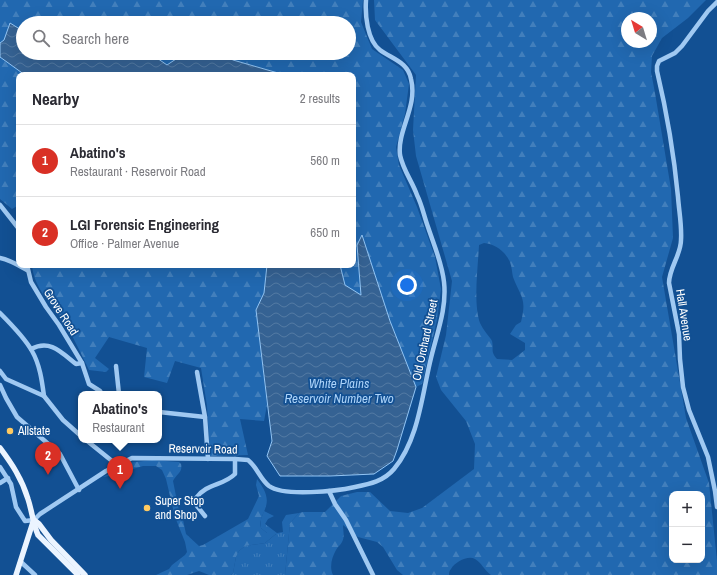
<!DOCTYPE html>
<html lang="en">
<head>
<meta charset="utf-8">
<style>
  :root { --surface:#fff; --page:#f2f2f3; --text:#2b2b33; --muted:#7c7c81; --line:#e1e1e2; --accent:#d93025 }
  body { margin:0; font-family:"Archivo Narrow",sans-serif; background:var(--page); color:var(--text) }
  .controls { position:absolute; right:12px; bottom:12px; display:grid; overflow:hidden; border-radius:8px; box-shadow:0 4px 16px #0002 }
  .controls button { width:36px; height:36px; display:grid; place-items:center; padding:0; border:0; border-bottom:1px solid var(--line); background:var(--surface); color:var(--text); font:20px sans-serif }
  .compass { position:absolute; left:621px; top:12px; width:36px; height:36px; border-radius:50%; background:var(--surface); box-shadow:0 4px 16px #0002; rotate:322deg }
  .you { position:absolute; left:407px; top:285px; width:14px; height:14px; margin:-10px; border:3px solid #fff; border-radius:50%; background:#1a73e8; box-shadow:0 0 0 6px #1a73e833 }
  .badge { display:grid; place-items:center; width:26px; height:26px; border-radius:50%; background:var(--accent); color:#fff; font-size:13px; font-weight:700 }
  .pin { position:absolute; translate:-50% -33px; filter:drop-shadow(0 1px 2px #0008) }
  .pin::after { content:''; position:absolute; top:21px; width:14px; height:12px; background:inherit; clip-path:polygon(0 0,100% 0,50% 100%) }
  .popup { position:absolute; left:78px; top:391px; width:84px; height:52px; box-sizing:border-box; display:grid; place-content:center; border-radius:8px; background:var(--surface); filter:drop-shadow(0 1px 3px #0005); font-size:13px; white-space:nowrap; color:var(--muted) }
  .popup b { font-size:15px; color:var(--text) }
  .popup::after { content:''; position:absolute; left:50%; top:100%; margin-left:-8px; border:8px solid transparent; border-top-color:var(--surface) }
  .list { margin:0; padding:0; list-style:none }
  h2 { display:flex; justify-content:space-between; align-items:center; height:52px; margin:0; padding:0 16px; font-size:17px }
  h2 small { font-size:13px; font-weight:400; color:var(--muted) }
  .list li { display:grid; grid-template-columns:26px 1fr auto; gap:12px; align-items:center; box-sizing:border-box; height:72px; padding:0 16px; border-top:1px solid var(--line) }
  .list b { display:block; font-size:15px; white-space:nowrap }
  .list p { margin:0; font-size:13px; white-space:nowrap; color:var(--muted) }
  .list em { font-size:13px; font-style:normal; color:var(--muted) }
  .icon { flex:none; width:22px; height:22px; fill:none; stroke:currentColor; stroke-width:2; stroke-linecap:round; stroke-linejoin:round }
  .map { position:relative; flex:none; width:717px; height:575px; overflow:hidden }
  .search { position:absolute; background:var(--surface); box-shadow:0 4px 16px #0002; left:16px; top:16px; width:340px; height:44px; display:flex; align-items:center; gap:10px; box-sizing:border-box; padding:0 14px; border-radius:22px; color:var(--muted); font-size:15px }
  .panel { position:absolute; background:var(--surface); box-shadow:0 4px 16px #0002; left:16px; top:72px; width:340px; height:196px; border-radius:8px }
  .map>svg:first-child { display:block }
</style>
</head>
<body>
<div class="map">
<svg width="717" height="575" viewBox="0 0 717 575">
  <defs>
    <pattern id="grass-tufts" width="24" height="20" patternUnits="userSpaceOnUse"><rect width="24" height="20" fill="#2168b0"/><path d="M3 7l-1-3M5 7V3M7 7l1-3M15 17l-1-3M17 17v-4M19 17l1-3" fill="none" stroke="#427fbc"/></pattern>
    <pattern id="forest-firs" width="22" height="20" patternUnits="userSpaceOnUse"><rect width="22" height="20" fill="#2168b0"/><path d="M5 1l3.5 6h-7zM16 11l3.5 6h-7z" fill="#427fbc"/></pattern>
    <pattern id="water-waves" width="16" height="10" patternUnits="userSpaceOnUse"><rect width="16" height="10" fill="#356293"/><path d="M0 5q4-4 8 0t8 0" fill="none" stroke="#537aa3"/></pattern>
  </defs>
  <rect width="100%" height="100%" fill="#125093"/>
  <g fill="url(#grass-tufts)">
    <path d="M 136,462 L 109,476 L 103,477 L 129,463 Z"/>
    <path d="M 264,511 L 274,516 L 268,519 L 265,524 L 277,533 L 283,532 L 282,522 L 286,515 L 299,513 L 290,523 L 285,575 L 231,575 L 233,573 L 236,557 L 239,551 L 245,546 L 265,543 L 276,534 L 267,533 L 261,528 L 261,519 Z"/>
  </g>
  <g fill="url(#forest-firs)" fill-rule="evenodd">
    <path d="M 0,0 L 363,0 L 361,22 L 372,49 L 403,70 L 409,84 L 405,114 L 396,147 L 399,165 L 417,207 L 435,257 L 441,289 L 437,320 L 422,384 L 416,387 L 390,321 L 357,245 L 361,296 L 345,285 L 340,265 L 353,265 L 353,75 L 285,75 L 233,60 L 221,53 L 349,53 L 349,23 L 23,23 L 23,31 L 0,43 Z"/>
    <path d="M 374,0 L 706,0 L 688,18 L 662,38 L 652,56 L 651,72 L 655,93 L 671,189 L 673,238 L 662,277 L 686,418 L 709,483 L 717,561 L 717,575 L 491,575 C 485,571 481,562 475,559 C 468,555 455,562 451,569 C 449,571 449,573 449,575 L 403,575 L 397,570 L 383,547 L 377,542 L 358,537 L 343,525 C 343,531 345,537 342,542 C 341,545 337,547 336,550 C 332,557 329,567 333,575 L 285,575 L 290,523 L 299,513 L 303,512 L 325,512 L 341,496 L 357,492 L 370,492 L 390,511 L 408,513 L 422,508 L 474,469 L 475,444 L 466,421 L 441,390 L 436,377 L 446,335 L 452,281 L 416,156 L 413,130 L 416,75 L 375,20 ZM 627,18 L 651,18 L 651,42 L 627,42 ZM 484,243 C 495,244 505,251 510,262 C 512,267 512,273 513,277 C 521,298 527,298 521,322 L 516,325 L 510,334 L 525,343 L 525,350 L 512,360 L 497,359 C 490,351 494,350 492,341 C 490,337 483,330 480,323 C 473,303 478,267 479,245 ZM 672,494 L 702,494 L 702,560 L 672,560 Z"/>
    <path d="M 89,53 L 124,53 L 106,59 Z"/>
    <path d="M 145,53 L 185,53 L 167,65 L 154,56 Z"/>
    <path d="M 0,57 L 25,75 L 19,75 L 19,205 L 12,209 L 0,199 Z"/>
    <path d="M 32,265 L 267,265 L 264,293 L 256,310 L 267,405 L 264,421 L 240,419 L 248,455 L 210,456 L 207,406 L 201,368 L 175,361 L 167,383 L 144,377 L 147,348 L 109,337 L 95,358 L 109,369 L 106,372 L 89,370 C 81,354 74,338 65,323 C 52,304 34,289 32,265 Z"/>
    <path d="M 152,460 L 179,462 L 181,464 C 183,473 176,474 173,481 L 179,511 L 182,515 L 186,534 L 199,546 L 203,545 L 248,519 L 259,496 L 256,485 L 257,479 C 263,487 269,496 266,506 C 264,514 259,519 261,528 L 267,533 L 277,533 L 265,543 L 245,546 L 239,551 L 236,557 L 233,573 L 231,575 L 209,575 L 199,571 L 187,575 L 156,575 L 169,569 L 172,565 L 185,555 L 187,552 L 185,542 L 175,517 L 166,479 L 162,470 L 156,466 L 143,466 L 109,476 L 136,462 Z"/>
  </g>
  <g fill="url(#water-waves)" stroke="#92c5f5">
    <path d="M 10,23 L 23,31 L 23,53 L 89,53 L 106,59 L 124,53 L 145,53 L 154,56 L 167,65 L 185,53 L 221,53 L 233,60 L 285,75 L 25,75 L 0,57 L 0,43 L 4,40 Z"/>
    <path d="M 362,235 L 390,321 L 416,387 L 397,450 L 393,461 L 374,474 L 330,476 L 280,476 L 267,456 L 272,441 L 256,310 L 264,293 L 267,265 L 340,265 L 345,285 L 361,295 L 357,245 Z"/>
  </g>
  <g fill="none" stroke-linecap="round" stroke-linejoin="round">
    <g stroke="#a0c9f2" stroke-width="4.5">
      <path d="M 717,2 L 708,11 L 682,46 L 675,53 L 659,61 L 657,66 L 657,71 C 667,113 674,155 678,197 C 679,211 682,226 681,240 C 681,255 669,268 669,283 L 679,334 L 680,359 L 683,387 L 689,410 L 708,457 L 715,491 L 717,507"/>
      <path d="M 0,205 L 19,229"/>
      <path d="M 0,258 C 10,260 18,265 27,270"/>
      <path d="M 27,265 L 31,282 L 46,307 L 59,325 L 82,363 L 89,384 L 100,391 L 102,394"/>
      <path d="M 0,313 C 11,324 25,338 32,351 C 40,365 42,381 44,396"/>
      <path d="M 31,349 C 50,339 61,352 76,364 L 82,363"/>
      <path d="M 116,366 L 119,394"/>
      <path d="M 0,371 L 6,379 L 44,396 L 63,420 L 81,436"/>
      <path d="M 197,372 L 205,417 L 208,459"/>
      <path d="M 0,385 L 6,398 L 17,417 L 60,454 L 79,490"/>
      <path d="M 159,412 L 205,417"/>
      <path d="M 86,440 L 117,465"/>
      <path d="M 0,467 L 11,484 L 16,507 L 25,521 L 34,520 L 40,514 L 106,471 L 132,458 L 235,459 L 248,460 C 257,467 260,479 269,486 C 284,497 337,491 355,487 C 370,484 384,481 394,469 C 419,439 422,394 431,358 C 437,333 447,308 444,282 C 442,263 434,245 428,227 C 424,216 422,205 417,195 C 412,181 403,170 400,155 C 397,130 418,107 411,79 C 408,62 392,59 380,50 C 367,40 365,15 366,0"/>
      <path d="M 0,483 L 8,478"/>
      <path d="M 329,491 L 335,504 L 346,520 L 373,575"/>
      <path d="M 205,516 L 197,506 L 196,498 C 207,483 223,486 235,474 L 235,459"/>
      <path d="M 21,562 L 35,575"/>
    </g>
    <g stroke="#ebf4ff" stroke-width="5.5">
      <path d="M 0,448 C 12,464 22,479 28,499 C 32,511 33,524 38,535 L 78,575"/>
      <path d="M 34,520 L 39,524 L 51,540 L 85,575"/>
      <path d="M 16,575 L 33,522"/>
    </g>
  </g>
  <g fill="#ffca61" stroke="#125093" stroke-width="1.5">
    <circle cx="10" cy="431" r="4"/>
    <circle cx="147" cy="508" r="4"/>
  </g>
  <g text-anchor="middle" stroke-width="3.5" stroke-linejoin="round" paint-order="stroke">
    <g font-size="12" fill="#fff" stroke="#125093">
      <text transform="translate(61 312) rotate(57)" y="4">Grove Road</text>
      <text transform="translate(684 315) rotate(81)" y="4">Hall Avenue</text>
      <text transform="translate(425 340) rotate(-78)" y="4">Old Orchard Street</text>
      <text transform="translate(203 449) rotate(1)" y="4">Reservoir Road</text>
    </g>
    <g font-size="12" fill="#fff" stroke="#125093" text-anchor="start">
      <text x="18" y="435">Allstate</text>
      <text x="155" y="505">Super Stop<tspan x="155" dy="14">and Shop</tspan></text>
    </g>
    <g font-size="13" font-style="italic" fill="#acd3f9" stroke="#125093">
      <text x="339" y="388">White Plains<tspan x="339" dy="15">Reservoir Number Two</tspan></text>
    </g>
  </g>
</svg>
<div class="controls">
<button>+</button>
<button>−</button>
</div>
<svg class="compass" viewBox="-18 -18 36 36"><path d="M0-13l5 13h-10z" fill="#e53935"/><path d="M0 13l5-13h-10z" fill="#7c7c81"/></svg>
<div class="you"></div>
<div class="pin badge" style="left:120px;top:489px">1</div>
<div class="popup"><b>Abatino's</b>Restaurant</div>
<div class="pin badge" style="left:48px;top:475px">2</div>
<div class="search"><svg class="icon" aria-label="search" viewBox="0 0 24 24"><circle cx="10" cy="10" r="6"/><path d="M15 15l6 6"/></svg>Search here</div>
<section class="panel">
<h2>Nearby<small>2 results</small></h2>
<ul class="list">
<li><span class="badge">1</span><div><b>Abatino's</b><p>Restaurant · Reservoir Road</p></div><em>560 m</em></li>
<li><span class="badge">2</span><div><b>LGI Forensic Engineering</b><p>Office · Palmer Avenue</p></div><em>650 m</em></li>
</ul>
</section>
</div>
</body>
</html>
